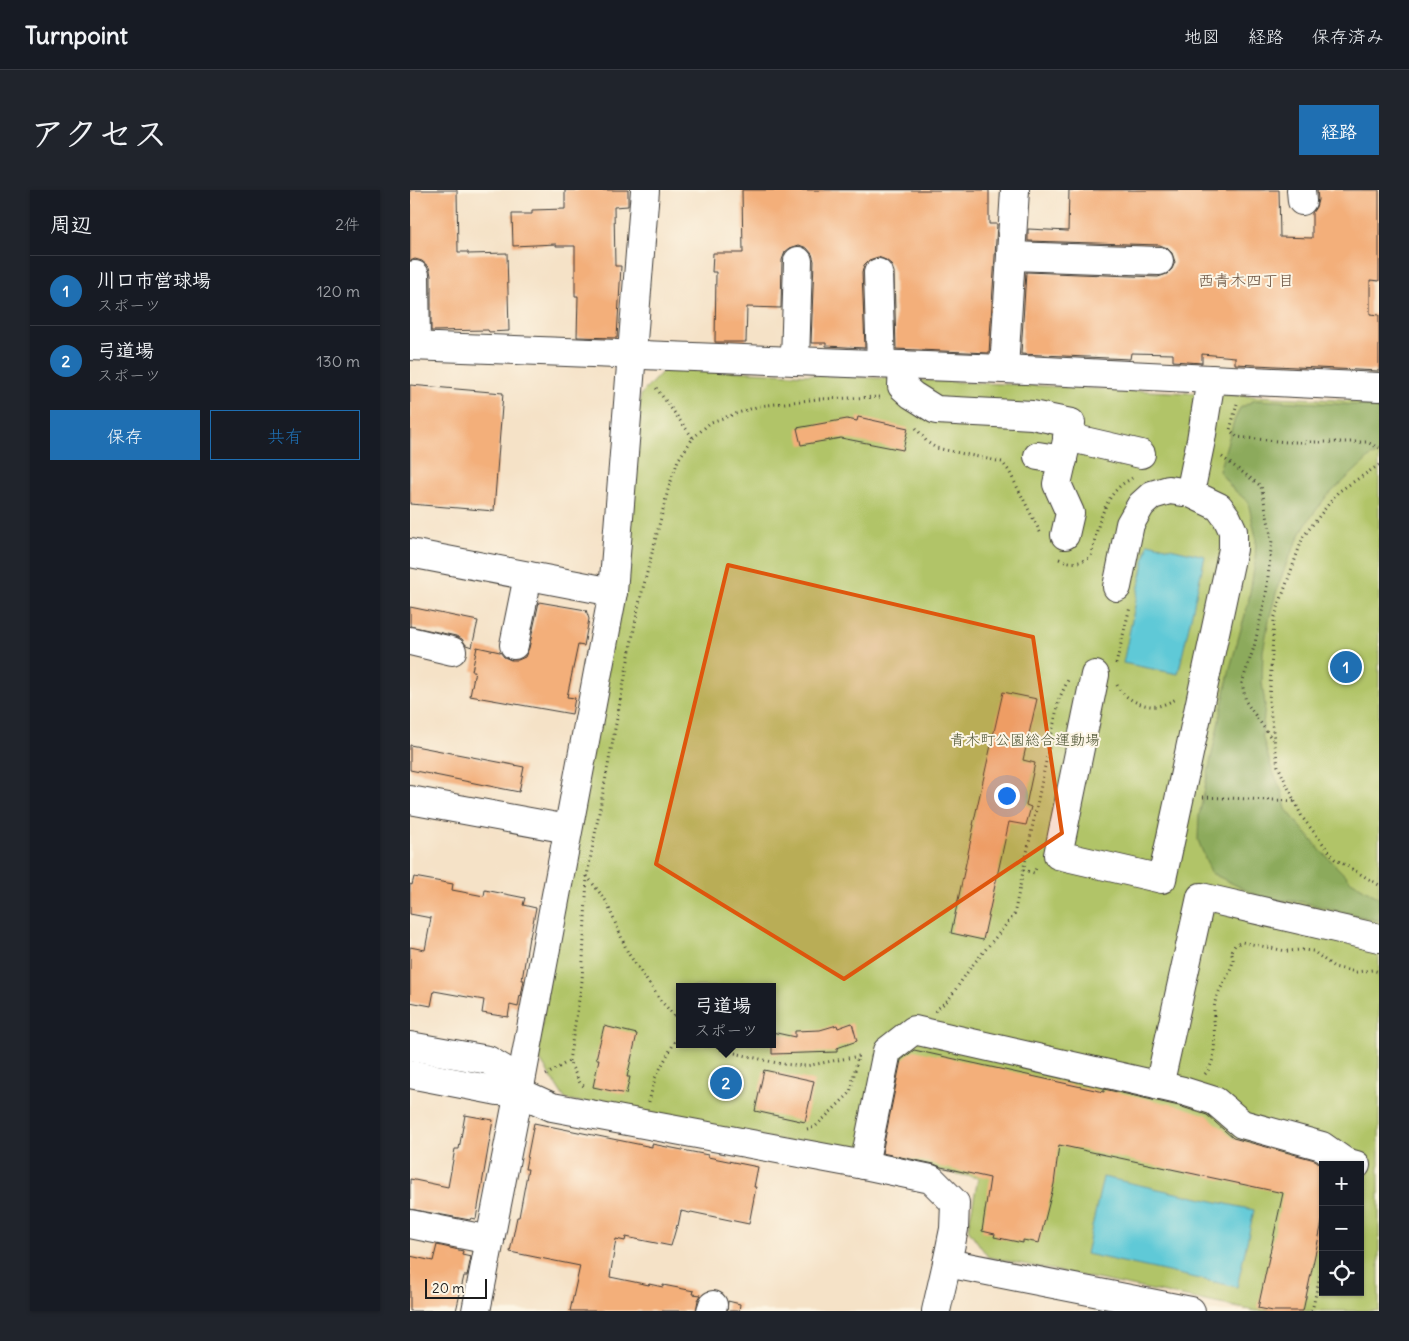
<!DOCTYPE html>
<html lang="ja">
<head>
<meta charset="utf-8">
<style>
  :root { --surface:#171b24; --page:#20242c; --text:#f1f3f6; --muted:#9ea1a6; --line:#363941; --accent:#1f6fb2 }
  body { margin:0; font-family:Delius,"Klee One",sans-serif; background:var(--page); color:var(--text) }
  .controls { position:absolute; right:15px; bottom:15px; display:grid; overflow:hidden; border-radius:0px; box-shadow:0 1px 4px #0004 }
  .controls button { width:45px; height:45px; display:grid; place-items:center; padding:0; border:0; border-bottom:1px solid var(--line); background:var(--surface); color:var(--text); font:25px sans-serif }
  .scale { position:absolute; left:15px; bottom:12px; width:62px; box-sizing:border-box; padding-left:5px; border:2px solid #1c1c1c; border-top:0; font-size:14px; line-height:18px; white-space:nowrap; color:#1c1c1c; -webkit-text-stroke:4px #fcf5e5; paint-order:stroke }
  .you { position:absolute; left:596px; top:605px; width:18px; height:18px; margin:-12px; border:4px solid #fff; border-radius:50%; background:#1a73e8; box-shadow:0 0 0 8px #1a73e833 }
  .badge { display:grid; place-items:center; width:32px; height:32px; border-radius:50%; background:var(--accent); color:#fff; font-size:16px; font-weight:700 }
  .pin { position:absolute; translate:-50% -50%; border:2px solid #fff; box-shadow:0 1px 5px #0006 }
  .popup { position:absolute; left:266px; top:793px; width:100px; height:65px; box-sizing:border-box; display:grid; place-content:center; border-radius:0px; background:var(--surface); filter:drop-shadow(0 1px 4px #0005); font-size:16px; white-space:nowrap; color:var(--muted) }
  .popup b { font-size:19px; color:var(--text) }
  .popup::after { content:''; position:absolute; left:50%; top:100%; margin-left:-10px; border:10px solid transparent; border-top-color:var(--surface) }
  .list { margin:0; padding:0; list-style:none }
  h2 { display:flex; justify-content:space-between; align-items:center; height:65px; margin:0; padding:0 20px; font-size:21px }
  h2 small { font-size:16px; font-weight:400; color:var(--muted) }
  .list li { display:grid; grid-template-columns:32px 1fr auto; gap:15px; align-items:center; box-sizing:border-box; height:70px; padding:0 20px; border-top:1px solid var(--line) }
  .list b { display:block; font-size:19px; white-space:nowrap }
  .list p { margin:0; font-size:16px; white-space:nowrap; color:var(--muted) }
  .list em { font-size:16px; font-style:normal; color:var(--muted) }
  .actions { display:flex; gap:10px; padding:15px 20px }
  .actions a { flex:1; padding:11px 0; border:1px solid var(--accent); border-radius:0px; text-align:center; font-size:18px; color:var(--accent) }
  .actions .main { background:var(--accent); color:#fff }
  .icon { flex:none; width:28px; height:28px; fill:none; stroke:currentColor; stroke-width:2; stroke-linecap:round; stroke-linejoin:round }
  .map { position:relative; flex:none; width:969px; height:1121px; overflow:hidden; border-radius:0px }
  header { display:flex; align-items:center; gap:30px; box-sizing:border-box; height:70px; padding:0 25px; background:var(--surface); border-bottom:1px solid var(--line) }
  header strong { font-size:24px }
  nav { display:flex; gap:28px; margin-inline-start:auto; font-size:18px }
  .intro { display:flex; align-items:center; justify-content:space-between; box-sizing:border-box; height:120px; padding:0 30px }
  h1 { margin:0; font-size:35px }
  .button { padding:12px 22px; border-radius:0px; background:var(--accent); color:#fff; font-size:18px; font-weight:700 }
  main { display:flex; gap:30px; padding:0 30px }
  aside { flex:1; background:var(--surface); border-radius:0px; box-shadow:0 1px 4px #0004 }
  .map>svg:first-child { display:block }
</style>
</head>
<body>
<header>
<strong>Turnpoint</strong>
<nav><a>地図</a><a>経路</a><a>保存済み</a></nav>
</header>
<div class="intro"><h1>アクセス</h1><a class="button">経路</a></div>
<main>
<aside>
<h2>周辺<small>2件</small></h2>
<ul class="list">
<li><span class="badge">1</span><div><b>川口市営球場</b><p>スポーツ</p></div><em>120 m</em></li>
<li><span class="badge">2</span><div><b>弓道場</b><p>スポーツ</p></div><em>130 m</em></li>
</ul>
<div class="actions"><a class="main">保存</a><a>共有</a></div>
</aside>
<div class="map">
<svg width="969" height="1121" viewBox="0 0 969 1121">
  <rect width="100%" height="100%" fill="#fcf5e5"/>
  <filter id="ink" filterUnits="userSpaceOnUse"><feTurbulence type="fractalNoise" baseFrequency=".02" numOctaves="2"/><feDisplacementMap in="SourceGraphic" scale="10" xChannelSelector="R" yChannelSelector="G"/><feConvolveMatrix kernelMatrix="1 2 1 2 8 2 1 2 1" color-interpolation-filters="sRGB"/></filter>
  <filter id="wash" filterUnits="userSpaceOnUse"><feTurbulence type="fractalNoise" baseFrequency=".0096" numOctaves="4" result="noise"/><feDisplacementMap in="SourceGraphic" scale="20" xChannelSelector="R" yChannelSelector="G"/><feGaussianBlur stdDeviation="1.12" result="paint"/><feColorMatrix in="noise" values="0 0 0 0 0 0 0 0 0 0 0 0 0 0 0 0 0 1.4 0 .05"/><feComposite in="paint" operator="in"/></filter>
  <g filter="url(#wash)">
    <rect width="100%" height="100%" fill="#f5e2c7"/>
    <path fill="#b1c468" stroke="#667042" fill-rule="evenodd" d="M 256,178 L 969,212 L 969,1121 L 845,1121 L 578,1067 L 558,1039 L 568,988 L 155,909 L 127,865 L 231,204 ZM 270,797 L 362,797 L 362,854 L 270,854 ZM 913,975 L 950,975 L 950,1102 L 913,1102 Z"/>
    <path fill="#8caa5c" stroke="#54633c" d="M 845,210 L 969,216 L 969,264 L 961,266 L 916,307 L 895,335 L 879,367 L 868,396 L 859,430 L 853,461 L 852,492 L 855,515 L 852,545 L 861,577 L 872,602 L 876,619 L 911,661 L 941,691 L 969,708 L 969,731 L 892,712 L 852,708 L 801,683 L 788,650 L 789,626 L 820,478 L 838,414 L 845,373 L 846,347 L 838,312 L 822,298 L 809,281 L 824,231 L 830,218 Z"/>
    <g fill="#5ec9d7" stroke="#3d727a">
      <path d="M 738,353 L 795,366 L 768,484 L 713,473 Z"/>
      <path d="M 693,987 L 844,1020 L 827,1097 L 676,1064 Z"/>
    </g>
    <g id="blocks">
      <g fill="#f3af7a">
        <path d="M 0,0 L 47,0 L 48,62 L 58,62 L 58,64 L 97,63 L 99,141 L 79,142 L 78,140 L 21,141 L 21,85 L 19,77 L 12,71 L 5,69 L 0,71 Z"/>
        <path d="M 155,0 L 218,0 L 218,16 L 204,17 L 205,76 L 211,76 L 207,148 L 167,147 L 168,106 L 165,106 L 165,56 L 146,56 L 146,54 L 103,56 L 102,24 L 122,24 L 122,20 L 155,19 Z"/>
        <path d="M 332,0 L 579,0 L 579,34 L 587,34 L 579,163 L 486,159 L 484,82 L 481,74 L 476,70 L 468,67 L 459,70 L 454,75 L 452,83 L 455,158 L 416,156 L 416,153 L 401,153 L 404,71 L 402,64 L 397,58 L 389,55 L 380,58 L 375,62 L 372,70 L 371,118 L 337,117 L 336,152 L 305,152 L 306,82 L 302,82 L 303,63 L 333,63 Z"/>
        <path d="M 659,0 L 869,0 L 870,47 L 902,48 L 902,23 L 906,17 L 908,10 L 907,0 L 969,0 L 969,91 L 960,90 L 960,124 L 969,125 L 969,181 L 825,174 L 825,167 L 792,164 L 792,173 L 763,171 L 763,164 L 721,163 L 720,169 L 611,164 L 616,82 L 748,87 L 757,84 L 762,79 L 765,72 L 762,63 L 757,58 L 750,55 L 618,51 L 618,39 L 658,41 Z"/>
        <path d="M 0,195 L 93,203 L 84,321 L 0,314 Z"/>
        <path d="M 448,227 L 498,238 L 493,260 L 431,248 L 391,255 L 387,238 L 437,229 L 447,231 Z"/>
        <path d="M 129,412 L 176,420 L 179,429 L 174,456 L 168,455 L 157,507 L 165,508 L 162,524 L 60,506 L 65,481 L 62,481 L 67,457 L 90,462 L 94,467 L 101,470 L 108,470 L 115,467 L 119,458 Z"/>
        <path d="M 0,417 L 68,431 L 62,457 L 56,455 L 52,449 L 46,446 L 0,436 Z"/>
        <path d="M 593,502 L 627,509 L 613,570 L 625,573 L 616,615 L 621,617 L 616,635 L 599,632 L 573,750 L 541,743 L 564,635 L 563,635 Z"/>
        <path d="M 0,555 L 114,577 L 109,602 L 0,580 Z"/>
        <path d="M 4,687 L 43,694 L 42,700 L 74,706 L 75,700 L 115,708 L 113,715 L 126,718 L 120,747 L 119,747 L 112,790 L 114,790 L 111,806 L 110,805 L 108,817 L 100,815 L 98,827 L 72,823 L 74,810 L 24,801 L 21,816 L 0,812 L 0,757 L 15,760 L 21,728 L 0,724 L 0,694 L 2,695 Z"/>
        <path d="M 442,833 L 447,851 L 427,858 L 427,862 L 362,864 L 362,842 L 385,847 L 385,841 L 410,840 L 427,835 L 428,838 Z"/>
        <path d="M 194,836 L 227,844 L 217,887 L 220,887 L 216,904 L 183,897 L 189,869 L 186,869 Z"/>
        <path d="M 504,860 L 694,902 L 694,899 L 769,916 L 797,925 L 823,948 L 905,970 L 913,976 L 913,1028 L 893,1121 L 863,1121 L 848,1118 L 873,1003 L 649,955 L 644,994 L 629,1053 L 613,1050 L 613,1053 L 584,1047 L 585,1044 L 572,1041 L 580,988 L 531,977 L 524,974 L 472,963 L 491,870 Z"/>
        <path d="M 354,880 L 404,891 L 395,932 L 345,921 Z"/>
        <path d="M 55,925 L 83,930 L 66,1029 L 61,1028 L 60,1030 L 0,1019 L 0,989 L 38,997 L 45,959 L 49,959 Z"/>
        <path d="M 124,933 L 242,957 L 242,954 L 298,965 L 298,967 L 348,977 L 344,997 L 346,997 L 339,1034 L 281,1022 L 280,1023 L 271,1021 L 268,1036 L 267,1035 L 261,1056 L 216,1047 L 215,1051 L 206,1049 L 200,1087 L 239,1095 L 239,1094 L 253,1097 L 253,1095 L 284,1101 L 283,1104 L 291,1105 L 288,1110 L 286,1121 L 160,1121 L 170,1076 L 100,1062 L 107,1027 L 109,1027 L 118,979 L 115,979 Z"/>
        <path d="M 27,1055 L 53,1061 L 52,1065 L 61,1067 L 57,1086 L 54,1086 L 46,1121 L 0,1121 L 0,1066 L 23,1071 Z"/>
        <path d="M 318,1111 L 330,1114 L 329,1121 L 317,1121 Z"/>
      </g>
    </g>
  </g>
  <g filter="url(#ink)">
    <use href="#blocks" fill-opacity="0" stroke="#3d3a36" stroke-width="1"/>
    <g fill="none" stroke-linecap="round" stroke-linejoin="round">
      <defs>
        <g id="minor">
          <path d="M 891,0 L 892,11"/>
          <path d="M 601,66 L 749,71"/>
          <path d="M 468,83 L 471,174"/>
          <path d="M 5,85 L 6,156"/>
          <path d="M 0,156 L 594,179 L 969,197"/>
          <path d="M 385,171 L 388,71"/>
          <path d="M 493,175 L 492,196 L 502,205 L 526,220 L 622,225 L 661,233 L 647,294 L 660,323 L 655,345"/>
          <path d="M 594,179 L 605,0"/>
          <path d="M 657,247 L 731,264"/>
          <path d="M 628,266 L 653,270"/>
          <path d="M 0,363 L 203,402"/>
          <path d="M 707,397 L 720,334 L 731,315 L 742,305 L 759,300 L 780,303"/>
          <path d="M 0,451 L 42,461"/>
          <path d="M 104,455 L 118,386"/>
          <path d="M 685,485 L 648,665 L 752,689 L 823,359 L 823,341 L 817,328 L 809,317 L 780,303 L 791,250 L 801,189"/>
          <path d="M 0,610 L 158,639"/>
          <path d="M 0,856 L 78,870 L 93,879 L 109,902"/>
          <path d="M 0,884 L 88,901 L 109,902 L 142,917 L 454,975 L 521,989 L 545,1013 L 544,1039 L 537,1073 L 526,1121"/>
          <path d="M 749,896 L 791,707 L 969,748"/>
          <path d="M 454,975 L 477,861 L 504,840 L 773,901 L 805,911 L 832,934 L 912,956 L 935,972 L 946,975"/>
          <path d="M 0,1034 L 80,1050"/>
          <path d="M 537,1073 L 781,1121"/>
          <path d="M 66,1121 L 109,902 L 203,402 L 235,0"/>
          <path d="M 301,1121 L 303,1115"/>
        </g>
      </defs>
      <use href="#minor" stroke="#3d3a36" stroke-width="30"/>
      <g stroke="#3d3a36" stroke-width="3" stroke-dasharray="1 4" stroke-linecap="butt">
        <path d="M 827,214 L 820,240 L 827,247 L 877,252 L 957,252 L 969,258"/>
        <path d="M 506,238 L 517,252 L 526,258 L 592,272 L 599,281 L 631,344"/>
        <path d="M 283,248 L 301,232 L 349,216 L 408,209 L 471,207"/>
        <path d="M 812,267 L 851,296 L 862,350 L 856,405 L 844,457 L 832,493 L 836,512 L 864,552"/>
        <path d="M 969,275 L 928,302 L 893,347 L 864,429 L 859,513 L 868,576 L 892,627 L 925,669 L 969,695"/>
        <path d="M 649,369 C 663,374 668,374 681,367 C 686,343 691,315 709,297 C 713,293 718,291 722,288"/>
        <path d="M 706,474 L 720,417"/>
        <path d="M 707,495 C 713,508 733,518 748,516 C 754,515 761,511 767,509"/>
        <path d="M 793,607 L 884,611"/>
        <path d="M 613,680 L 624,683 L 627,675"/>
        <path d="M 177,686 L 196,711 L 218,763 L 251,811 L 270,832"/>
        <path d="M 525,821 L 539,809 L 561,777 L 604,725 L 649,509 L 658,490"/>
        <path d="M 302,854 L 312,860 L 371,874 L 396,876 L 449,866"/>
        <path d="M 159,871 L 172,791 L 177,686 L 228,418 L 258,300 L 268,270 L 283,248 L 244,195"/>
        <path d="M 795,884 C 811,868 801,832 805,812 C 808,799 824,779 823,768 C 823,768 821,761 821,761 L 825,755 L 832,752 L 876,761 L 892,760 L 903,761 L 924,777 L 946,782 L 962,780 L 969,782"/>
        <path d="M 136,885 L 159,871 L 170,893 L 176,898"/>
        <path d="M 239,912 L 245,888 L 270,842"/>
        <path d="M 397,939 L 405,937 L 440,903 L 448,866"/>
        <path d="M 902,1121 L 913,1072"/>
      </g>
      <use href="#minor" stroke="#fff" stroke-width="28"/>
    </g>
  </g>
  <path fill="#de560d" fill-opacity="0.2" stroke="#de560d" stroke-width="4" stroke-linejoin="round" d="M 318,375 L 623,447 L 652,643 L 434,789 L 246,674 Z"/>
  <g text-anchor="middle" stroke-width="4" stroke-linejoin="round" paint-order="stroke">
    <g font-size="15" fill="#505737" stroke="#fcf5e5">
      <text x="615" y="555">青木町公園総合運動場</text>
    </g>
    <g font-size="16" fill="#674f3d" stroke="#fcf5e5">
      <text x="836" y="96">西青木四丁目</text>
    </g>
  </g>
</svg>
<div class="controls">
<button>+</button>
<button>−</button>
<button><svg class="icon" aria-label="locate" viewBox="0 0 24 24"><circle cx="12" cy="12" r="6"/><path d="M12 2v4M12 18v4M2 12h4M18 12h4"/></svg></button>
</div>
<div class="scale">20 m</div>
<div class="you"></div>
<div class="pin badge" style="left:936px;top:477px">1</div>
<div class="pin badge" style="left:316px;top:893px">2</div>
<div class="popup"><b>弓道場</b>スポーツ</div>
</div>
</main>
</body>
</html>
